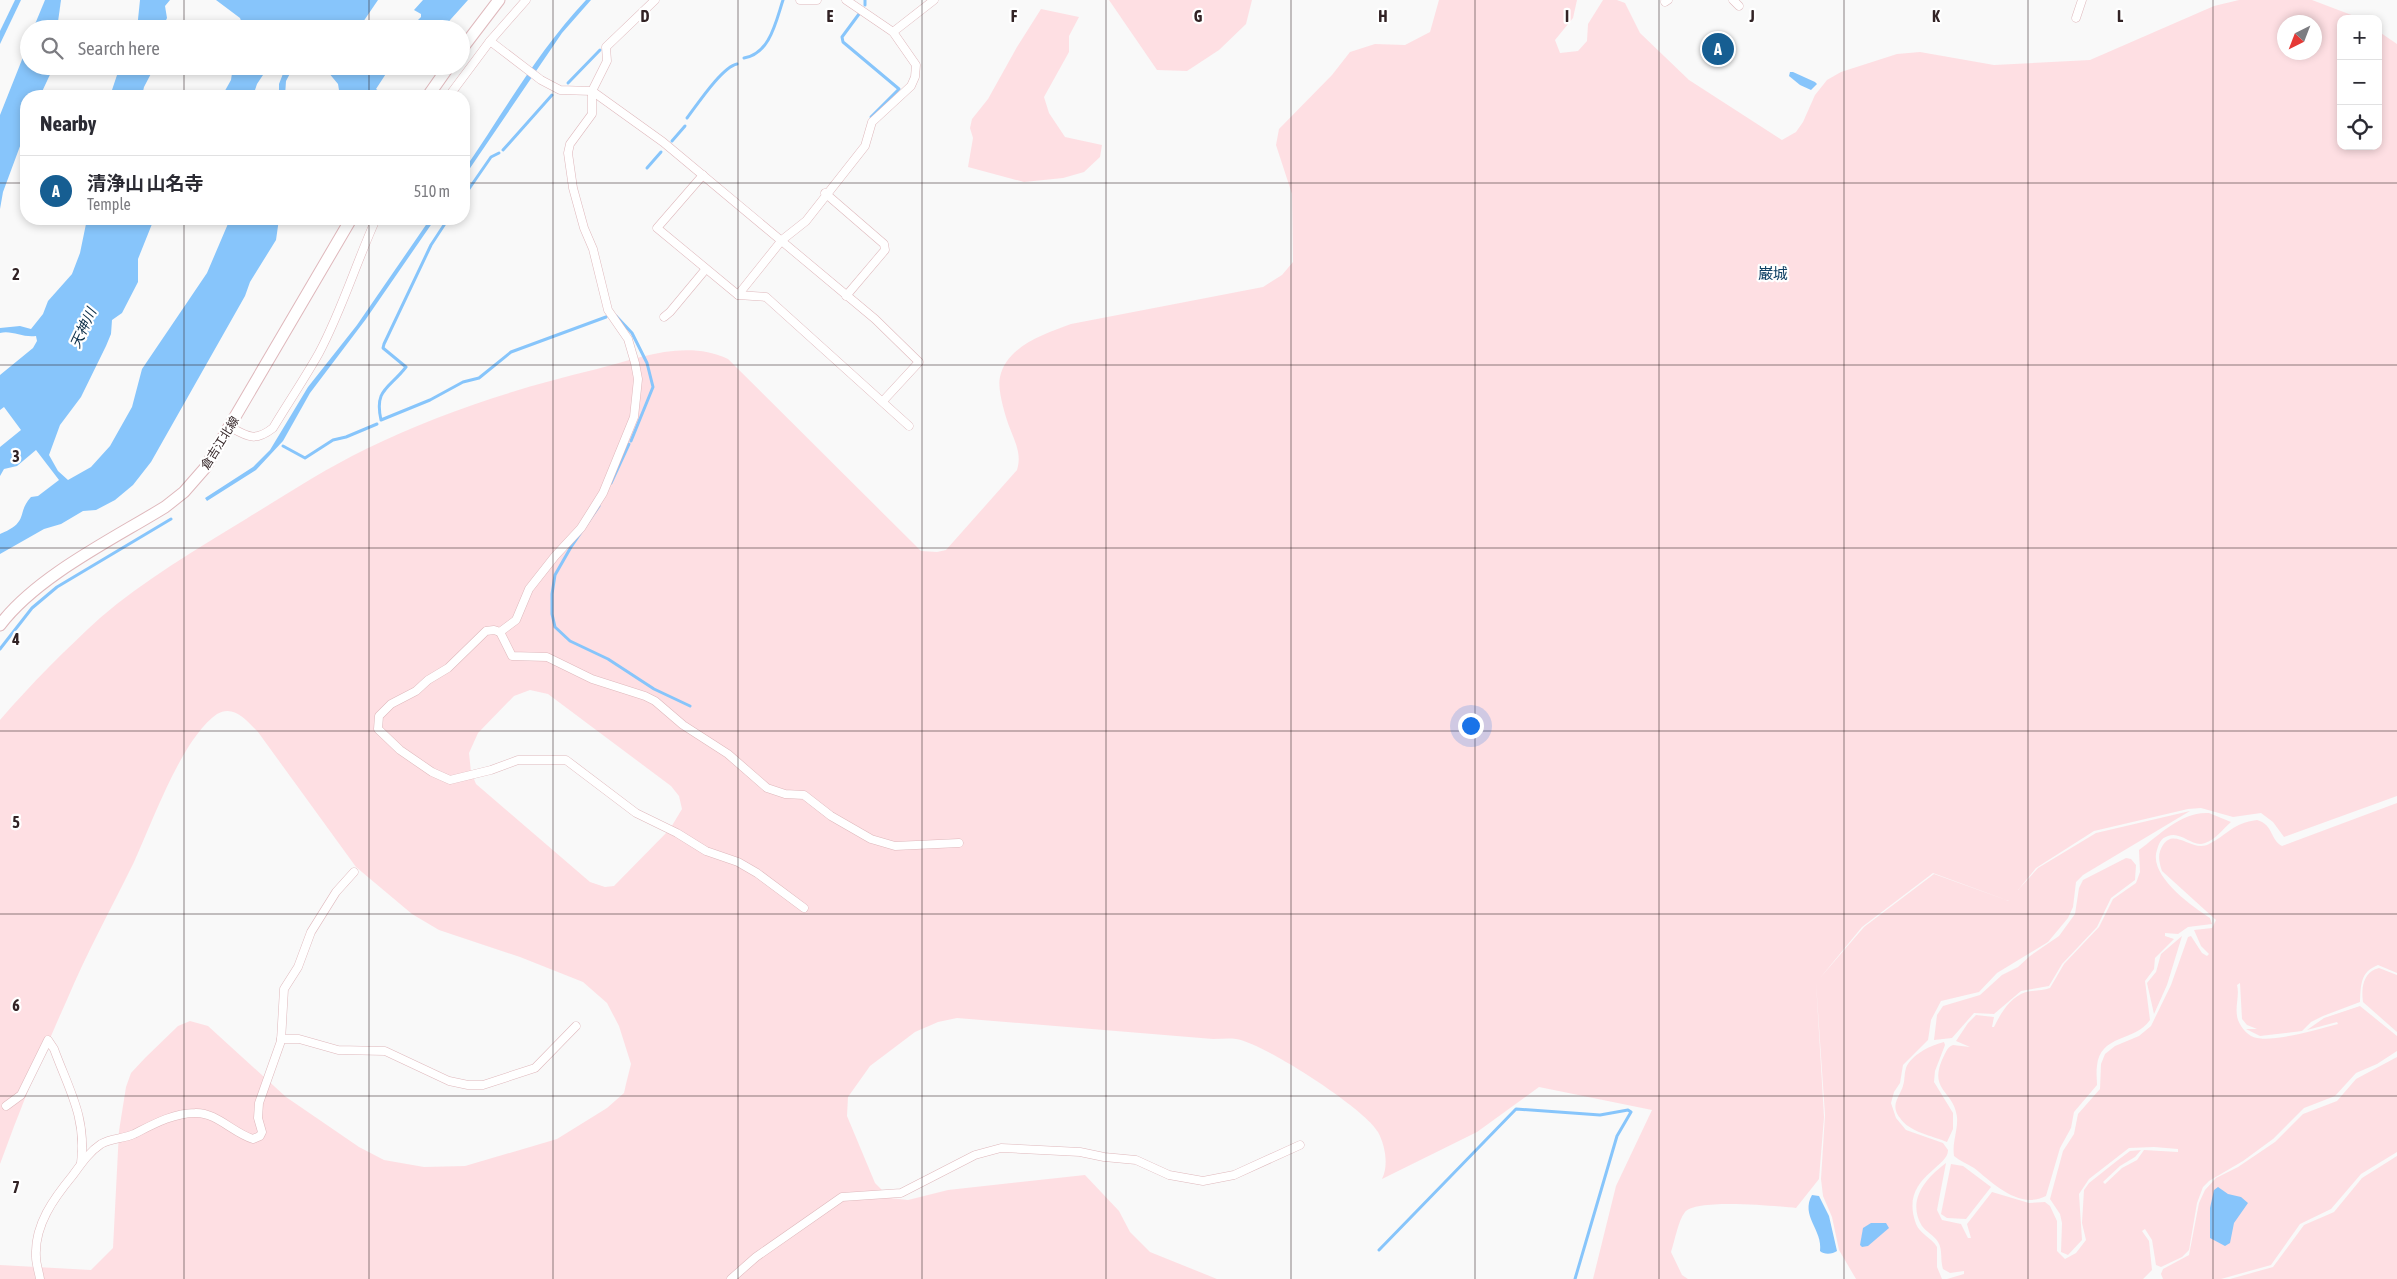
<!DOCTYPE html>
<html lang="en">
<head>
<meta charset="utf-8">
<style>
  :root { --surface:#fff; --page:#f2f2f3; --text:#2b2b33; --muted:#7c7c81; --line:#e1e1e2; --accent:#165e92 }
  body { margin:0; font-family:"Asap Condensed","Noto Sans JP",sans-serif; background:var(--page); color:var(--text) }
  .controls { position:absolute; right:15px; top:15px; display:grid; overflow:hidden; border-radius:10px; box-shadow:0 2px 8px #0003 }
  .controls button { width:45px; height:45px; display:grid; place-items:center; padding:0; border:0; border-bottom:1px solid var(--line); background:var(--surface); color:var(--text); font:25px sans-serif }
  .compass { position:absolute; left:2277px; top:15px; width:45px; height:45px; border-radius:50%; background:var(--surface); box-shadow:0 2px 8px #0003; rotate:222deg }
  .you { position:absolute; left:1470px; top:725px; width:18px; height:18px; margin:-12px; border:4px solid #fff; border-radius:50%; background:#1a73e8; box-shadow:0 0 0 8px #1a73e833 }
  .badge { display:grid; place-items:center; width:32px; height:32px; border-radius:50%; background:var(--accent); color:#fff; font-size:16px; font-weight:700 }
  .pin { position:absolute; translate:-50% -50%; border:2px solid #fff; box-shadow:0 1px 5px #0006 }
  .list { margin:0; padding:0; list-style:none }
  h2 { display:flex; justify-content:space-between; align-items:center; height:65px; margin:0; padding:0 20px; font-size:21px }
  h2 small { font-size:16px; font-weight:400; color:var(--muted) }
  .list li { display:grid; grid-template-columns:32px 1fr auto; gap:15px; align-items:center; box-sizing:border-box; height:70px; padding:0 20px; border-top:1px solid var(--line) }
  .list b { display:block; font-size:19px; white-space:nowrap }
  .list p { margin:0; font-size:16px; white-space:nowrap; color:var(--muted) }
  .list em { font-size:16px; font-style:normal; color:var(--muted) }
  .icon { flex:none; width:28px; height:28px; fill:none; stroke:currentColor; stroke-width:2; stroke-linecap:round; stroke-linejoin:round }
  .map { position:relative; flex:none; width:2397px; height:1279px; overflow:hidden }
  .search { position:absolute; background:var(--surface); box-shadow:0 2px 8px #0003; left:20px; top:20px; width:450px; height:55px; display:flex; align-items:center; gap:12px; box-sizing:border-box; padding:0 18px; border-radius:28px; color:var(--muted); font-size:19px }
  .panel { position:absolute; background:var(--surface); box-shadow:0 2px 8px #0003; left:20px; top:90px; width:450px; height:135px; border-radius:20px }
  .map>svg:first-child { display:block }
</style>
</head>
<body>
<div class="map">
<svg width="2397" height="1279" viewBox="0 0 2397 1279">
  <rect width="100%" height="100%" fill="#f9f9f9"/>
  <g fill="#fedfe3" fill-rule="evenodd">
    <path d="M 1109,0 L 1252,0 L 1246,24 L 1219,50 L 1187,71 L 1157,70 Z"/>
    <path d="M 1439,0 L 1577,0 L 1573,18 L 1555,40 L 1560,53 L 1578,51 L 1587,41 L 1588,24 L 1603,0 L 1617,0 L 1625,3 L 1640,33 L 1689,80 L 1782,140 L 1796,132 L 1803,122 L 1815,95 L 1827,80 L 1841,72 L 1897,54 L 1920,52 L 1994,65 L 2090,60 L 2214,6 L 2239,0 L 2312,0 L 2362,19 L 2341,19 L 2341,146 L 2378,146 L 2378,31 L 2397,44 L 2397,796 L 2284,837 L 2273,822 L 2261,813 L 2233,817 L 2201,808 L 2188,809 L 2094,831 L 2036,868 L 2018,890 L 2038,868 L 2096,833 L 2190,811 L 2083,875 L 2076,882 L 2073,907 L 2068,918 L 2048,942 L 1997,973 L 1979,992 L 1941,1001 L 1931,1020 L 1928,1040 L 1903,1065 L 1900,1083 L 1894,1092 L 1891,1103 L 1896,1118 L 1906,1130 L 1943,1143 L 1948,1150 C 1949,1168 1899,1178 1916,1224 C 1920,1234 1932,1238 1937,1247 L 1937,1267 L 1942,1279 L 1856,1279 L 1839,1250 L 1832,1217 L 1823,1196 L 1821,1179 L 1825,1115 L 1816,982 L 1824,1117 L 1819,1179 L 1796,1208 C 1777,1206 1696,1198 1685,1212 C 1678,1221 1675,1240 1671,1252 L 1682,1275 L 1688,1279 L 1593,1279 L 1616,1186 L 1652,1110 L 1539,1087 L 1477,1132 L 1382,1179 C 1389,1165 1385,1145 1378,1132 C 1366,1109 1262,1042 1236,1039 C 1229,1038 1221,1039 1213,1039 L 957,1018 L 938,1022 L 915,1032 L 870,1066 L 848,1097 L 847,1116 L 875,1183 L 890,1198 L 908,1200 L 948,1190 L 1085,1175 L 1119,1211 L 1130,1232 L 1150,1252 L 1217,1279 L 0,1279 L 0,1265 L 91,1270 L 113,1248 L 119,1131 L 126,1087 L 131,1073 L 145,1058 L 178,1026 L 190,1021 L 208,1026 L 286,1097 L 359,1147 L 384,1160 L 424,1167 L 465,1166 L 557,1139 L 607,1108 L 624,1093 L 626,1084 L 631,1064 L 619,1026 L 607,1003 L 583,982 L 520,957 L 439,930 L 412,914 L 356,867 L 258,732 C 247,721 234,704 217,714 C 182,738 152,823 134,862 C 111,909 86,954 66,1002 C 42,1055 20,1109 0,1164 L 0,720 C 31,684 65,650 100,618 C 144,580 197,549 246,519 C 285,495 325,469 366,449 C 440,413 517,388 597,369 C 639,358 686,339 728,359 L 921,551 L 937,552 L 946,550 L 1017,470 C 1022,454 1015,442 1009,426 C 1005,415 997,389 1000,377 C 1007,346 1044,334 1071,324 L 1263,287 L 1282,275 L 1293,262 L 1292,194 L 1276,145 L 1279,129 L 1332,75 L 1350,52 L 1375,44 L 1405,45 L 1430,32 ZM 2284,22 L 2314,22 L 2314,52 L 2284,52 ZM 530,690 L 548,694 L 671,786 L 679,796 L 682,809 L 670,829 L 614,886 L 605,887 L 590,882 L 476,784 L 471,772 L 469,753 L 478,733 L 514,696 ZM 1933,873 L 2009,901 L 1934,874 L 1864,927 L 1820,978 L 1862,927 Z"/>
    <path d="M 1041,9 L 1079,17 L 1069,36 L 1069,52 L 1044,97 L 1049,113 L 1065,137 L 1102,145 L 1100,157 L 1084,172 L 1063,178 L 1024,182 L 968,167 L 973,138 L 970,128 L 972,119 L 988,99 L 1017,47 Z"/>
    <path d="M 2397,803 L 2397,973 L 2378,965 C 2360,972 2361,985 2360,1002 L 2323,1016 L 2311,1022 L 2302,1031 L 2260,1036 L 2246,1029 L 2257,1029 L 2247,1025 L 2242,1019 L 2240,983 L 2237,985 C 2240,996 2234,1008 2238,1020 C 2241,1028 2249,1037 2257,1038 C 2275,1042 2319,1029 2338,1024 L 2337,1022 L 2307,1030 L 2324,1018 L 2360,1006 L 2397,1036 L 2397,1051 L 2377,1064 L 2356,1073 L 2335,1096 L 2304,1108 L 2273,1139 L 2243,1161 L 2209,1181 L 2203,1187 L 2197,1203 L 2189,1250 L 2182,1257 L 2161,1267 L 2156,1265 L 2152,1240 L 2145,1229 L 2142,1231 L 2149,1241 L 2152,1270 L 2143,1279 L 1947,1279 L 1964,1274 L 1964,1271 L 1950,1273 L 1943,1269 C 1940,1260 1943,1250 1938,1242 C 1934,1235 1926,1232 1922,1226 C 1906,1200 1927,1177 1946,1163 L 1937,1210 L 1942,1220 L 1961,1224 L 1968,1238 L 1971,1238 L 1967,1224 L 1992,1192 L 2029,1203 L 2045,1202 L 2050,1206 L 2057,1221 L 2057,1251 L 2065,1259 L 2076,1253 L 2086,1240 L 2082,1223 L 2084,1190 L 2089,1183 L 2118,1160 L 2130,1151 L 2141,1150 L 2135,1157 L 2120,1166 L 2103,1182 L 2105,1184 L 2122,1168 L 2137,1160 L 2144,1150 L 2178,1152 L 2178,1149 L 2154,1147 L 2129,1148 L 2089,1179 L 2079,1194 L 2082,1240 L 2068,1255 L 2061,1252 L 2062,1223 L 2060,1214 L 2050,1199 L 2063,1151 L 2074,1134 L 2078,1114 L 2100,1089 L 2101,1064 L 2105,1054 L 2115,1046 L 2139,1036 L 2151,1026 L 2171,985 L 2188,937 L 2191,936 L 2202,953 L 2207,956 L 2209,954 L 2201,946 L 2194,930 L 2212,928 L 2216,920 L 2162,871 C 2159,862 2157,854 2163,845 C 2175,827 2192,853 2209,844 C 2227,835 2233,823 2257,820 C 2274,825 2270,840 2282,846 Z"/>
    <path d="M 2209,813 L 2231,822 C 2223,829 2215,840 2205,843 C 2192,848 2182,831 2168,836 C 2161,838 2159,843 2157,850 C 2148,875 2191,906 2210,918 L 2212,924 L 2188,927 L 2178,934 L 2165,933 L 2165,936 L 2174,939 L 2155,958 L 2154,969 L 2145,981 L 2150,1020 C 2135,1042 2100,1034 2097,1066 C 2096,1072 2097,1079 2097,1085 L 2074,1112 L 2071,1128 L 2060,1148 L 2046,1196 C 2019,1210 1993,1183 1974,1168 C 1968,1164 1960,1161 1954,1156 C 1952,1142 1958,1131 1957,1117 C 1954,1091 1929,1091 1942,1060 C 1945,1054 1947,1047 1953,1045 L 1970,1047 L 1956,1041 L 1968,1023 L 1976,1015 L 1994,1017 L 1992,1027 L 1994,1027 C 2001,1013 2010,997 2026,992 C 2034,990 2043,991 2050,988 L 2064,964 L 2099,927 L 2113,899 L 2136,883 L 2140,872 L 2139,850 C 2159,835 2182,811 2209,813 Z"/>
    <path d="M 2126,858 L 2131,859 L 2136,865 L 2135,880 L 2111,898 L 2097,927 L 2062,964 L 2049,986 L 2021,991 L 1994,1014 L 1974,1013 L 1952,1038 L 1934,1040 L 1937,1015 L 1943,1006 L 1980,995 L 2002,975 L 2018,967 L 2030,956 L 2059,936 L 2075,914 L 2079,888 L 2083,880 Z"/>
    <path d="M 2182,936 L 2167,985 L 2154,1014 L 2147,983 L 2156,972 L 2161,954 Z"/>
    <path d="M 2379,968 L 2397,975 L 2397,1032 L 2363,1002 C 2361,988 2363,972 2379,968 Z"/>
    <path d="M 1944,1042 L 1945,1045 L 1935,1071 L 1934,1082 L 1953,1113 L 1953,1129 L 1947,1142 C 1933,1136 1909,1132 1900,1118 C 1890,1105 1899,1098 1903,1086 C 1905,1080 1904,1074 1906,1068 C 1911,1055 1931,1045 1944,1042 Z"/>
    <path d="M 2397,1057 L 2397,1152 L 2361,1174 L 2331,1209 L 2300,1224 L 2271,1265 L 2221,1279 L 2163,1279 L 2161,1274 L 2163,1269 L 2189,1255 L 2199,1203 L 2205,1190 L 2216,1178 L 2238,1167 L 2275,1142 L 2303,1114 L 2337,1101 L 2356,1079 Z"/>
    <path d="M 2397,1156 L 2397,1279 L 2230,1279 L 2273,1267 L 2304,1225 L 2334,1212 L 2362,1178 Z"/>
    <path d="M 1951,1164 L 1963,1166 L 1991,1187 L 1966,1219 L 1947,1218 L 1941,1214 Z"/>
  </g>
  <g fill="#87c5fb">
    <path d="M 15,0 L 21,0 L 0,44 L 0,31 Z"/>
    <path d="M 45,0 L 61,0 L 57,29 L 33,29 Z"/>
    <path d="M 140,0 L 170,0 L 165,6 L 167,18 L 162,29 L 137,29 Z"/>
    <path d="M 216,0 L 378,0 L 363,22 L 361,29 L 244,29 L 240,18 Z"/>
    <path d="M 423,0 L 468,0 L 442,29 L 400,29 L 413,25 L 421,17 L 421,14 L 414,10 Z"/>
    <path d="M 586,0 L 591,0 L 562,33 L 464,177 L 464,170 C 503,113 538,51 586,0 Z"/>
    <path d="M 29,42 L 29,66 L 54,66 L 40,96 L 26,96 L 26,130 L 3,192 L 0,209 L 0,115 Z"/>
    <path d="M 120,66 L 155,66 L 144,87 L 142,96 L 110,96 Z"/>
    <path d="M 233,66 L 269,66 L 257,84 L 253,96 L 222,96 L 231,80 Z"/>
    <path d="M 286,66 L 294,66 L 286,81 L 285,96 L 279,96 L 279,84 Z"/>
    <path d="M 323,66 L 391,66 L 376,89 L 383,94 L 381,96 L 340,96 L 338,84 Z"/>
    <path d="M 1790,72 L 1793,72 L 1815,82 L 1817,84 L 1811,90 L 1800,85 L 1789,76 Z"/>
    <path d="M 87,219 L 154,219 L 138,259 L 138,282 L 122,313 L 112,320 L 111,334 L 106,346 L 81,397 L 60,425 L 49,455 L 58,471 L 68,480 L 91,467 L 110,446 L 132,407 L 142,369 L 207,273 L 230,219 L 279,219 L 276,240 L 250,282 L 245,296 L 151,462 L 133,485 L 115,500 L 96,510 L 83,511 L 61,524 L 44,529 L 0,554 L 0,534 C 30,522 16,513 31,497 L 38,496 L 59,480 L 36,450 L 17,466 L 4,469 L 0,476 L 0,447 L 21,430 L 4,407 L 0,410 L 0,375 L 33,348 L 37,341 L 36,336 C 23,338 12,330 0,333 L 0,328 L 20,326 L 31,329 L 43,314 L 48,301 L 72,274 L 80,253 Z"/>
    <path d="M 430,219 L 435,219 L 366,319 L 310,393 L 283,441 L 256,470 L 207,501 L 205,498 L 253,467 L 270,450 L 308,387 L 357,325 Z"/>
    <path d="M 2218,1187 L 2228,1194 L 2241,1197 L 2248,1203 L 2234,1223 L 2230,1243 L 2225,1246 L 2210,1238 L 2210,1208 L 2214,1190 Z"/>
    <path d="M 1812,1195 L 1819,1196 L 1829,1216 L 1837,1251 C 1833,1254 1824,1255 1820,1251 C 1823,1230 1800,1216 1812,1195 Z"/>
    <path d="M 1871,1223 L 1886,1223 L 1889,1228 L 1868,1246 L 1862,1247 L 1860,1245 L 1863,1228 Z"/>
  </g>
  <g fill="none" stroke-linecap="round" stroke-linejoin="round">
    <g stroke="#87c5fb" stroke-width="3">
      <path d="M 865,5 L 865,0"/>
      <path d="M 859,14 L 842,37 L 843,42 L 899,89 L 871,117"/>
      <path d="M 744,58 C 770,54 776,21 783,0"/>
      <path d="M 568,83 L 600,50"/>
      <path d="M 687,118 C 697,105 722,67 737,64"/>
      <path d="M 672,141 L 685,126"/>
      <path d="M 503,150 L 552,95"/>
      <path d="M 647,168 L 661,152"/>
      <path d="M 464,196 L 491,157 L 499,153"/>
      <path d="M 448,219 L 431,245 L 384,344 L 383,348 L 406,367 C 389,389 374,389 381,420 L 430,400 L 463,382 L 479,378 L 511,352 L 606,317"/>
      <path d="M 616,316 L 632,333 L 647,363 L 653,387 L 631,441"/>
      <path d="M 283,446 L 305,458 L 333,440 L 346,437 L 377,424"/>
      <path d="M 611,483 L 629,444"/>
      <path d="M 599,506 L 571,547 L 555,575 L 552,594 L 552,614 L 555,627 L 570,641 L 608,659 L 654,689 L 690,706"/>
      <path d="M 0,649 L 32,608 L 57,587 L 171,519"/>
      <path d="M 1379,1250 L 1516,1109 L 1600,1115 L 1628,1110 L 1631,1112 L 1617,1136 L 1575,1279"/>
    </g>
    <defs>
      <g id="minor">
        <path d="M 655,0 L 606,47 L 607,61 L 592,91 L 592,114 L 570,144 L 568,153 L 573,188 L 584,228 L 593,249 L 608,310 L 628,339 L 635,363 L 638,379 L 634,417 L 603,493 L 581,528 L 555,556 L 529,589 L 516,620 L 500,632 L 494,630 L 486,631 L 448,668 L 428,680 L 416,691 L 391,704 L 379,716 L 378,729 L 400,750 L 432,772 L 450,780 L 491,770 L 518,760 L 566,760 L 636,813 L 677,833 L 706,851 L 738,862 L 757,873 L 804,908"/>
        <path d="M 800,0 L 817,0"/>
        <path d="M 1733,0 L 1739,6"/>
        <path d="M 1665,2 L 1668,0"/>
        <path d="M 2076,18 L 2082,0"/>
        <path d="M 893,32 L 934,0"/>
        <path d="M 490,41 L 541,80 L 560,90 L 592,91 L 663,142 L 875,319 L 919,362 L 883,401"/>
        <path d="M 449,96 L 490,41 L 526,0"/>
        <path d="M 703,175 L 657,228 L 738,295 L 766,297 L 909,426"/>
        <path d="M 825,193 L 884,244 L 885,250 L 846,296"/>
        <path d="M 738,295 L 782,240 L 806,221 L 865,146 L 872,122 L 911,86 L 915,77 L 916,65 L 893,32 L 846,0"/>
        <path d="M 664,317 L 670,312 L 705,270"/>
        <path d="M 230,427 C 248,437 255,442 273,428 C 288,403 305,378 319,353 C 342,310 356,263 376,219"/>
        <path d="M 500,632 L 512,656 L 547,657 L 592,679 L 645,696 L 655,701 L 683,725 L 728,754 L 767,788 L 785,794 L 804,795 L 831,816 L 871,839 L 895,846 L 959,843"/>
        <path d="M 281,1039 L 299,1039 L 338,1050 L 385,1051 L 449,1081 L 468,1085 L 483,1085 L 535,1068 L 576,1026"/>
        <path d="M 6,1106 L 21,1095 L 48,1040 L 54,1049 C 69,1090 87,1118 81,1163"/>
        <path d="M 40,1279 C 39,1272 36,1264 36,1257 C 34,1225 54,1198 73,1175 C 81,1164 89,1152 101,1144 C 111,1138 123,1139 134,1134 C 152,1125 173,1113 195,1113 C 216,1112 233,1133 253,1139 L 260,1136 L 262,1132 L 258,1118 L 259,1103 L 281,1041 L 284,989 L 298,967 L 311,932 L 336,892 L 354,872"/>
        <path d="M 731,1279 L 756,1257 L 842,1197 L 901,1193 L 975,1155 L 1001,1148 L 1080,1152 L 1104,1157 L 1136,1160 L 1169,1175 L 1203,1181 L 1234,1175 L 1300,1145"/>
      </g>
      <g id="secondary">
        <path d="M 461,50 L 499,0"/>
        <path d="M 428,96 L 449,66"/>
        <path d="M 0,625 C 37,576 113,539 165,507 L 184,492 L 205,468 L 351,219"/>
      </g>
    </defs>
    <use href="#minor" stroke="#dfb8bc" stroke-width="9"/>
    <use href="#secondary" stroke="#dfb8bc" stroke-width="13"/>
    <use href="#minor" stroke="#fff" stroke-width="8"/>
    <use href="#secondary" stroke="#fff" stroke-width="11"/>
  </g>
  <path fill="none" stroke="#322325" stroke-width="1" stroke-opacity="0.55" d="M 184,0 L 184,29M 369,0 L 369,29M 553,0 L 553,1279M 738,0 L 738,1279M 922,0 L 922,1279M 1106,0 L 1106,1279M 1291,0 L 1291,1279M 1475,0 L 1475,1279M 1659,0 L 1659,1279M 1844,0 L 1844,1279M 2028,0 L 2028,1279M 2213,0 L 2213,1279M 184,66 L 184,96M 369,66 L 369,96M 0,183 L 26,183M 464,183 L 2397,183M 184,219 L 184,1279M 369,219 L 369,1279M 0,365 L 2397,365M 0,548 L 2397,548M 0,731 L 2397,731M 0,914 L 2397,914M 0,1096 L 2397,1096"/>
  <g text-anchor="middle" stroke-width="4.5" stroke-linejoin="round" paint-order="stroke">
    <g font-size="12" fill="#322325" stroke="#fff">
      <text transform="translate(220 443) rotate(-58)" y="4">倉吉江北線</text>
    </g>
    <g font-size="14" font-style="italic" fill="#0a2d47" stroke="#fff">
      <text transform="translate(83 328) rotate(-65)" y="5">天神川</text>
    </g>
    <g font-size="15" fill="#0f4064" stroke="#fff">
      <text x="1773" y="279">巌城</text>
    </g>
  </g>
  <g font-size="16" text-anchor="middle" font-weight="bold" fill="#322325" stroke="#fff" stroke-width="4.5" stroke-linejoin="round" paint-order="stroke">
    <text x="645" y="22">D</text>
    <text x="830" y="22">E</text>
    <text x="1014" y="22">F</text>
    <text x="1198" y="22">G</text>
    <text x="1383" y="22">H</text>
    <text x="1567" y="22">I</text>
    <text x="1752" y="22">J</text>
    <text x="1936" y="22">K</text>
    <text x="2120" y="22">L</text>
    <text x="16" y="280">2</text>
    <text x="16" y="462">3</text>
    <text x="16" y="645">4</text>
    <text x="16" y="828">5</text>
    <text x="16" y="1011">6</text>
    <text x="16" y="1193">7</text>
  </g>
</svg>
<div class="controls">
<button>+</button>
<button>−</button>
<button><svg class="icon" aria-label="locate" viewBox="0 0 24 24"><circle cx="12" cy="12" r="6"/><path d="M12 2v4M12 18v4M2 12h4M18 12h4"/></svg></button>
</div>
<svg class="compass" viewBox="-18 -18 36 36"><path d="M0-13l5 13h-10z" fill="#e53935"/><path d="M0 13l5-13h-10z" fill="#7c7c81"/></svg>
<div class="you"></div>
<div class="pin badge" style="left:1718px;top:49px">A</div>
<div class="search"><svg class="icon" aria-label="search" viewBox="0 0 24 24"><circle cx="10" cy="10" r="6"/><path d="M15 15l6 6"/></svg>Search here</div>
<section class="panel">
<h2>Nearby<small></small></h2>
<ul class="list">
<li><span class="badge">A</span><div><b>清浄山 山名寺</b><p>Temple</p></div><em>510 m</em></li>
</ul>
</section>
</div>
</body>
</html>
